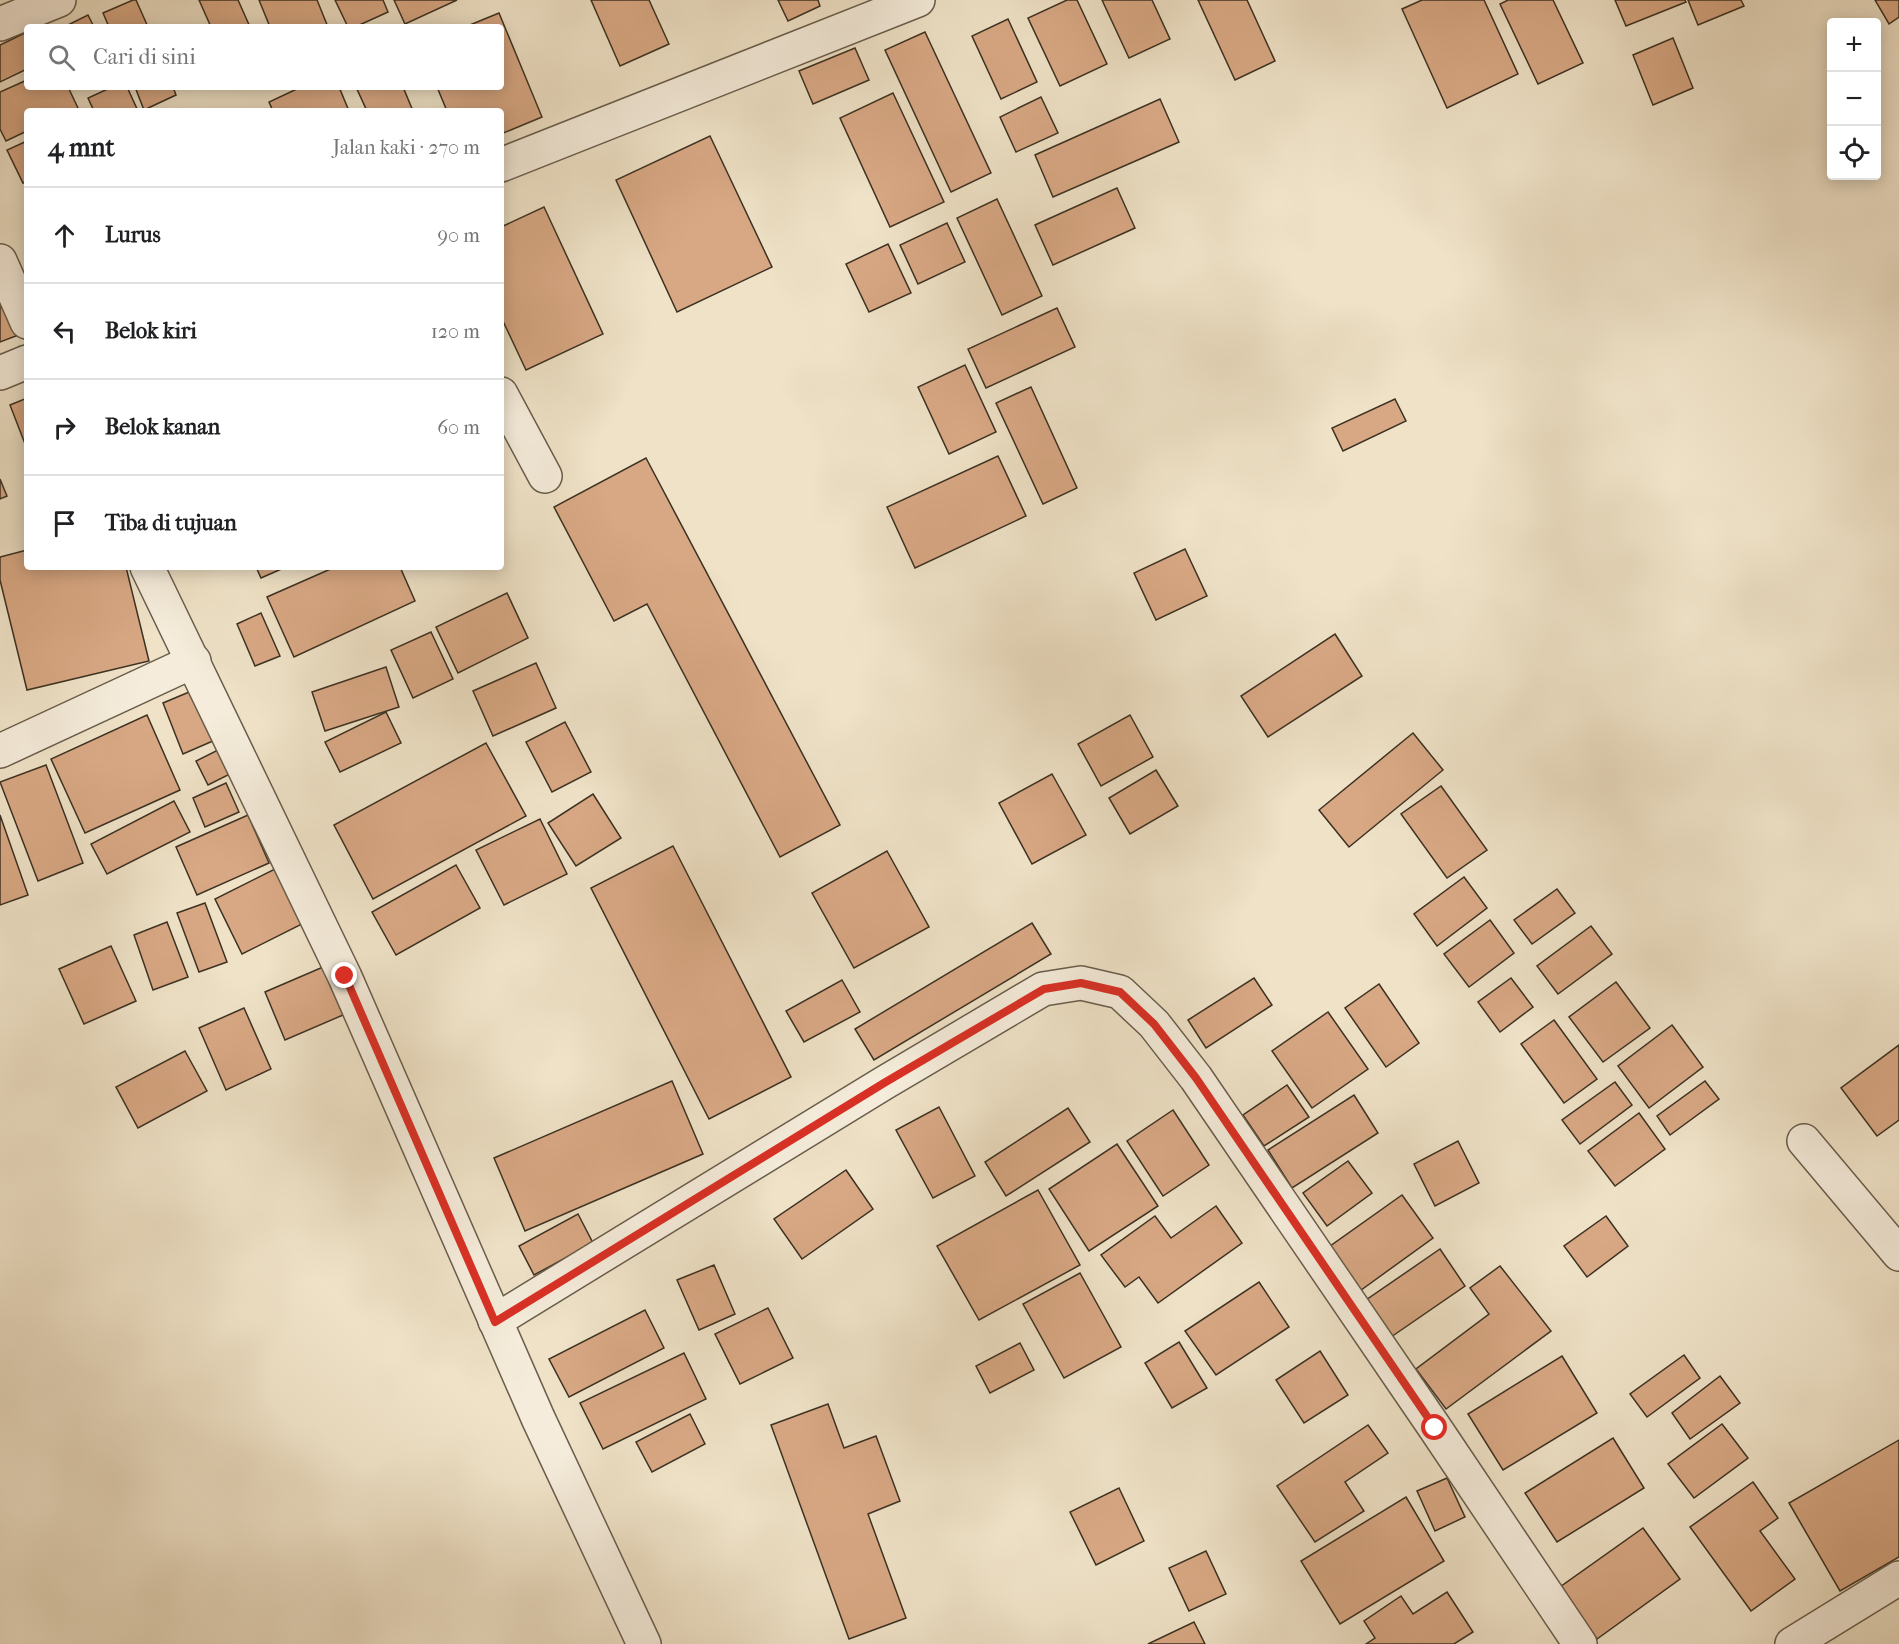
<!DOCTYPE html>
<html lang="id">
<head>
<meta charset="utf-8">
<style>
  :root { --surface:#fff; --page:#f6f6f6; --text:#202124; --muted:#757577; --line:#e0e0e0 }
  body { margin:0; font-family:"IM FELL French Canon",serif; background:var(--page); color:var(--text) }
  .controls { position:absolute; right:18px; top:18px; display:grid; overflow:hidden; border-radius:6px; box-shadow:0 3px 15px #0003 }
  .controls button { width:54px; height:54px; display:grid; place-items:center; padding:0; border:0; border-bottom:2px solid var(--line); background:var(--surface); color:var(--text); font:30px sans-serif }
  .stop { position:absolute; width:18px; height:18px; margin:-14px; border:4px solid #d93025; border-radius:50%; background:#fff }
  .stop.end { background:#d93025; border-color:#fff; box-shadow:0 2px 6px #0008 }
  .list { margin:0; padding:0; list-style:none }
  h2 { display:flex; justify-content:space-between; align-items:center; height:78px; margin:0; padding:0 24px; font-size:26px }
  h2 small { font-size:20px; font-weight:400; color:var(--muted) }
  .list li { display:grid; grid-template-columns:39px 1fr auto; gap:18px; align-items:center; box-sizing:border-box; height:96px; padding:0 24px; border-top:2px solid var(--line) }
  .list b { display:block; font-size:22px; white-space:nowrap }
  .list em { font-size:20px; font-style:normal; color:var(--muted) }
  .icon { flex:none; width:33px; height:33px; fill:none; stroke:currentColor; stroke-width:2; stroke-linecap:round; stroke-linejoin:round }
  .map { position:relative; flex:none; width:1899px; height:1644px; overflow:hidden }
  .search { position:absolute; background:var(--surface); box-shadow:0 3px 15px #0003; left:24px; top:24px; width:480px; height:66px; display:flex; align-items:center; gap:15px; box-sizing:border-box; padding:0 21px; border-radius:6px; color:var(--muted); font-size:22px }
  .panel { position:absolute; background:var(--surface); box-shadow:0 3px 15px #0003; left:24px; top:108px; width:480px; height:462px; border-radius:6px }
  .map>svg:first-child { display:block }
</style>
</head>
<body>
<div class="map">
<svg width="1899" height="1644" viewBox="0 0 1899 1644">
  <rect width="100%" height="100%" fill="#efe2c7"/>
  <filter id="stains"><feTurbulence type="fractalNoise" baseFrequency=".00333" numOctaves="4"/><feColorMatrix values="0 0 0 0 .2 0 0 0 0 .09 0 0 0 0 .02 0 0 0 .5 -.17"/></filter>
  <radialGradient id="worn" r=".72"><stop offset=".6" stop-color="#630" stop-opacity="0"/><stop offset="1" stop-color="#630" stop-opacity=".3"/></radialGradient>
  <g fill="#d8a884" stroke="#3c3122" stroke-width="1.5">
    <path d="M 133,0 L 136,0 L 148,27 L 109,27 L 103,13 Z"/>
    <path d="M 199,0 L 238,0 L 250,27 L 211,27 Z"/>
    <path d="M 259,0 L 317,0 L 328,27 L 270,27 Z"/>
    <path d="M 335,0 L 383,0 L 388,12 L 355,27 L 348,27 Z"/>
    <path d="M 394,0 L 457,0 L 405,24 Z"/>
    <path d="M 591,0 L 649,0 L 669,44 L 620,66 Z"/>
    <path d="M 778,0 L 818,0 L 820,6 L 788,21 Z"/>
    <path d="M 1067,0 L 1077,0 L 1107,64 L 1060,86 L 1028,18 Z"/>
    <path d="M 1102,0 L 1152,0 L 1170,39 L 1129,58 Z"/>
    <path d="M 1198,0 L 1247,0 L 1275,61 L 1235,80 Z"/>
    <path d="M 1422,0 L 1484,0 L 1518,74 L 1447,108 L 1402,9 Z"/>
    <path d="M 1508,0 L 1553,0 L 1583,63 L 1538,84 L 1500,4 Z"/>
    <path d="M 1615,0 L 1685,0 L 1686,2 L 1626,26 Z"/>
    <path d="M 1688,0 L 1741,0 L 1744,6 L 1698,25 Z"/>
    <path d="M 1875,0 L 1899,0 L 1899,17 L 1889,24 Z"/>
    <path d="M 499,13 L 542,117 L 501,134 L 501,111 L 447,111 L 437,87 L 501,87 L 501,27 L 465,27 Z"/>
    <path d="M 88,15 L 94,27 L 64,27 Z"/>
    <path d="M 1008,19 L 1037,82 L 1001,99 L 972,36 Z"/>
    <path d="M 27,32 L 27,69 L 0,82 L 0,45 Z"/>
    <path d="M 925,32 L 991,173 L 951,192 L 885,50 Z"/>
    <path d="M 1673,38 L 1693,88 L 1653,105 L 1633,55 Z"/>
    <path d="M 855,48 L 869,80 L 813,104 L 799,71 Z"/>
    <path d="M 27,80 L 27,87 L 68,87 L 78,108 L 71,111 L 27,111 L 27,131 L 6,141 L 0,129 L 0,92 Z"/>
    <path d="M 112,87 L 127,87 L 138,111 L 94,111 L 88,98 Z"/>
    <path d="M 135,87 L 173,87 L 176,95 L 144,110 Z"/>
    <path d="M 301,87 L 339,87 L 349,111 L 273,111 L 269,102 Z"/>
    <path d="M 356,87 L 403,87 L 413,111 L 367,111 Z"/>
    <path d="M 893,93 L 944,202 L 890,227 L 840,118 Z"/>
    <path d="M 1041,97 L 1058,133 L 1016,152 L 1000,117 Z"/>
    <path d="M 1160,99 L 1179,142 L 1053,197 L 1035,155 Z"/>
    <path d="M 710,136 L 772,267 L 677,312 L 616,180 Z"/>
    <path d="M 27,141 L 27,182 L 23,183 L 7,150 Z"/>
    <path d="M 1117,188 L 1135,228 L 1053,265 L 1035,225 Z"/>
    <path d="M 997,199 L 1042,296 L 1002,315 L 957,218 Z"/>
    <path d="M 544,207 L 603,334 L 526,370 L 501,317 L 501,227 Z"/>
    <path d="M 947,223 L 965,262 L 918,284 L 900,245 Z"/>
    <path d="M 888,244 L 911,293 L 869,312 L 846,264 Z"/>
    <path d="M 0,282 L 21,334 L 0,342 Z"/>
    <path d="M 1057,308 L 1075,347 L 986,388 L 968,349 Z"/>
    <path d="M 965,365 L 996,432 L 949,454 L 918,387 Z"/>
    <path d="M 1031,387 L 1077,488 L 1043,504 L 996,403 Z"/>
    <path d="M 27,398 L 27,449 L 10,405 Z"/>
    <path d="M 1395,399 L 1406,421 L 1343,451 L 1332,428 Z"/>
    <path d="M 998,456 L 1026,516 L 915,568 L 887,507 Z"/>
    <path d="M 646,458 L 840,825 L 780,857 L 647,604 L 614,621 L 554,507 Z"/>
    <path d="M 0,479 L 7,496 L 0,499 Z"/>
    <path d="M 1185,549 L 1207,596 L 1156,620 L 1134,573 Z"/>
    <path d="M 27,550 L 27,567 L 126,567 L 149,661 L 27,690 L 0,580 L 0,557 Z"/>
    <path d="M 256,567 L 286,567 L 261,578 Z"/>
    <path d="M 335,567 L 400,567 L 415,601 L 294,657 L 267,597 Z"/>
    <path d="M 507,593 L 528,638 L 458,673 L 436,627 Z"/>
    <path d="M 261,613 L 280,656 L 255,666 L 237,624 Z"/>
    <path d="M 431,632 L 453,679 L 413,698 L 391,650 Z"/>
    <path d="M 1335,634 L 1362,676 L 1268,737 L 1241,696 Z"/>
    <path d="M 536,663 L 556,708 L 493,736 L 473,691 Z"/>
    <path d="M 386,667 L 399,707 L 325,731 L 312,692 Z"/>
    <path d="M 201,687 L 222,737 L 183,754 L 163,703 Z"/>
    <path d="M 386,712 L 401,743 L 340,772 L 325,742 Z"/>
    <path d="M 147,715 L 180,790 L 85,833 L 51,759 Z"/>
    <path d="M 1130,715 L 1153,757 L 1101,786 L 1078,744 Z"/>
    <path d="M 565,722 L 591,772 L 552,792 L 526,742 Z"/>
    <path d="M 1413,733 L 1443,770 L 1349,847 L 1319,810 Z"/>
    <path d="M 486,743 L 526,816 L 373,899 L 334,825 Z"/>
    <path d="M 226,746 L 238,770 L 208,785 L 196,761 Z"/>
    <path d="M 46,765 L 83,863 L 38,881 L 0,782 Z"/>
    <path d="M 1156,770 L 1178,806 L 1130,834 L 1109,798 Z"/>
    <path d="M 1052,774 L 1086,835 L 1032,864 L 999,803 Z"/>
    <path d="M 226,783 L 239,812 L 205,827 L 193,798 Z"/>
    <path d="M 1441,786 L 1487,850 L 1447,878 L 1401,814 Z"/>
    <path d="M 593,794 L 621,838 L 576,866 L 548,823 Z"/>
    <path d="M 174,801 L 190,832 L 107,874 L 91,844 Z"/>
    <path d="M 0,815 L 28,895 L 0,905 Z"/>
    <path d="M 248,815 L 269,863 L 197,895 L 176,847 Z"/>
    <path d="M 540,819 L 567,874 L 504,905 L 476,850 Z"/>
    <path d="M 673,846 L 791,1077 L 709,1119 L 591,888 Z"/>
    <path d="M 887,851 L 929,927 L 854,968 L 812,893 Z"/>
    <path d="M 456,865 L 480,908 L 396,955 L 372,912 Z"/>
    <path d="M 275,869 L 302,924 L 242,954 L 215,899 Z"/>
    <path d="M 1464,877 L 1487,908 L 1437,946 L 1414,914 Z"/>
    <path d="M 1557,889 L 1575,913 L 1532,944 L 1514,920 Z"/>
    <path d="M 205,903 L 227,962 L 199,972 L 177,913 Z"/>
    <path d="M 1490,920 L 1514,953 L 1469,987 L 1444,954 Z"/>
    <path d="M 167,922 L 188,977 L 153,990 L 134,935 Z"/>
    <path d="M 1032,923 L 1051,954 L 874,1060 L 855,1029 Z"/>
    <path d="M 1591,926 L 1612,954 L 1558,994 L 1537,966 Z"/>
    <path d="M 111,946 L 136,1001 L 84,1024 L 59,969 Z"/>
    <path d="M 323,967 L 343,1015 L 285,1040 L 265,992 Z"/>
    <path d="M 1254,978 L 1272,1005 L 1206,1048 L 1188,1020 Z"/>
    <path d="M 1511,978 L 1533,1007 L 1500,1032 L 1478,1002 Z"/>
    <path d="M 842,980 L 860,1012 L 804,1042 L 786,1011 Z"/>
    <path d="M 1616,982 L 1650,1028 L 1603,1062 L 1569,1017 Z"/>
    <path d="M 1379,984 L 1419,1043 L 1386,1067 L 1345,1008 Z"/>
    <path d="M 244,1008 L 271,1069 L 226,1090 L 199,1028 Z"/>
    <path d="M 1328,1012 L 1368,1069 L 1312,1108 L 1272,1051 Z"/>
    <path d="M 1554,1020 L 1597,1079 L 1564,1103 L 1521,1044 Z"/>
    <path d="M 1672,1025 L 1703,1067 L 1649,1108 L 1618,1066 Z"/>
    <path d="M 1899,1045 L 1899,1120 L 1877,1136 L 1841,1088 Z"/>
    <path d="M 185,1051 L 207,1091 L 138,1128 L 116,1087 Z"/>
    <path d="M 672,1081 L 703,1154 L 525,1231 L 494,1158 Z"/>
    <path d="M 1705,1081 L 1719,1099 L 1670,1135 L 1657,1116 Z"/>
    <path d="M 1615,1082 L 1632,1105 L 1580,1144 L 1562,1120 Z"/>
    <path d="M 1287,1085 L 1309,1117 L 1264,1146 L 1243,1115 Z"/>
    <path d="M 1354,1095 L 1378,1133 L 1292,1188 L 1268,1150 Z"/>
    <path d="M 939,1107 L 975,1176 L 933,1198 L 896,1130 Z"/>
    <path d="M 1068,1108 L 1090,1142 L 1006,1196 L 985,1162 Z"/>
    <path d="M 1173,1110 L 1209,1165 L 1163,1196 L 1127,1141 Z"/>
    <path d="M 1639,1113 L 1665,1149 L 1615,1186 L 1588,1151 Z"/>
    <path d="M 1458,1141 L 1479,1183 L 1435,1206 L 1414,1164 Z"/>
    <path d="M 1117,1144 L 1158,1206 L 1089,1251 L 1049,1189 Z"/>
    <path d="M 1348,1161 L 1372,1193 L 1327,1226 L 1303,1193 Z"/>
    <path d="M 846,1170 L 873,1209 L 802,1259 L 774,1219 Z"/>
    <path d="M 1038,1190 L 1080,1265 L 979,1320 L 937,1246 Z"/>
    <path d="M 1402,1195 L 1433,1238 L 1357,1293 L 1326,1249 Z"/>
    <path d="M 1216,1206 L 1242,1243 L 1158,1303 L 1139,1277 L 1125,1287 L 1101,1255 L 1155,1216 L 1171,1238 Z"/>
    <path d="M 578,1214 L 593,1243 L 534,1275 L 519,1246 Z"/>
    <path d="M 1606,1216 L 1628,1246 L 1587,1277 L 1564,1246 Z"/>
    <path d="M 1440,1249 L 1465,1286 L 1391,1337 L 1366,1300 Z"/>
    <path d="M 714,1265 L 735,1314 L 699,1330 L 677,1280 Z"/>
    <path d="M 1500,1266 L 1551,1331 L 1446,1409 L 1416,1369 L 1489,1314 L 1470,1288 Z"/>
    <path d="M 1080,1273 L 1121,1347 L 1064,1378 L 1023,1304 Z"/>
    <path d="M 1259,1282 L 1289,1327 L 1216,1375 L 1185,1331 Z"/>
    <path d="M 768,1308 L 793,1358 L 740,1384 L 715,1334 Z"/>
    <path d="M 645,1310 L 664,1348 L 569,1397 L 549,1359 Z"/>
    <path d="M 1179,1342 L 1207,1388 L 1172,1408 L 1145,1363 Z"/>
    <path d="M 1020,1343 L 1034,1370 L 990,1393 L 976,1366 Z"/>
    <path d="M 1320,1351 L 1348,1395 L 1304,1423 L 1276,1380 Z"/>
    <path d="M 684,1353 L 706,1399 L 603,1449 L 580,1403 Z"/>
    <path d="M 1684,1355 L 1700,1378 L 1647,1417 L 1630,1394 Z"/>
    <path d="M 1562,1356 L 1597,1413 L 1503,1470 L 1468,1414 Z"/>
    <path d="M 1720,1376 L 1740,1403 L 1690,1439 L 1672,1413 Z"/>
    <path d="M 828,1404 L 844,1448 L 876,1436 L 900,1501 L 868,1514 L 906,1618 L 849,1639 L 771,1425 Z"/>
    <path d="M 690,1414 L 705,1444 L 652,1472 L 636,1442 Z"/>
    <path d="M 1722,1424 L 1748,1458 L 1694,1498 L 1668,1464 Z"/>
    <path d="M 1368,1425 L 1388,1453 L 1345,1482 L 1364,1511 L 1315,1542 L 1277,1486 Z"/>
    <path d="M 1613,1438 L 1644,1488 L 1557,1542 L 1525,1493 Z"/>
    <path d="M 1899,1440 L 1899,1557 L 1840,1591 L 1789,1503 Z"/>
    <path d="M 1447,1478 L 1465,1517 L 1435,1531 L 1417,1491 Z"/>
    <path d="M 1753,1482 L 1778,1518 L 1760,1531 L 1795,1579 L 1751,1611 L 1690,1527 Z"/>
    <path d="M 1119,1488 L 1144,1541 L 1096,1565 L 1070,1512 Z"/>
    <path d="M 1406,1497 L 1444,1561 L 1340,1624 L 1301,1561 Z"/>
    <path d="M 1643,1528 L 1680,1579 L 1597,1639 L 1560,1587 Z"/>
    <path d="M 1206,1551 L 1226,1594 L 1189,1611 L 1169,1568 Z"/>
    <path d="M 1447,1592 L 1473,1632 L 1454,1644 L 1366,1644 L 1375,1638 L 1364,1621 L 1401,1596 L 1413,1614 Z"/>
    <path d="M 1194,1622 L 1205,1644 L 1148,1644 Z"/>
  </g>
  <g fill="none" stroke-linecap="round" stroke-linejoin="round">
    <defs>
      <g id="minor">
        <path d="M 0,24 L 59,0"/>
        <path d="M 501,165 L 918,0"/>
        <path d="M 0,261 L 27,322"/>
        <path d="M 0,373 L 27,362"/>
        <path d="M 501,394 L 545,476"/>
        <path d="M 147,567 L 345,977 L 538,1418 L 644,1644"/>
        <path d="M 0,751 L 194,661"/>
        <path d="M 1804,1141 L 1899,1254"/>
        <path d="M 495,1321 L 884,1083 L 1043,989 L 1081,983 L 1120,992 L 1154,1024 L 1196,1078 L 1435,1428 L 1580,1644"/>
        <path d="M 1792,1644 L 1899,1578"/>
      </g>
    </defs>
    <use href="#minor" stroke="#695d4b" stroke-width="36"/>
    <use href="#minor" stroke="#f5ecdb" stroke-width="33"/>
  </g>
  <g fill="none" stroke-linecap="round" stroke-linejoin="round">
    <path stroke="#d93025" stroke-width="8" d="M 345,976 L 495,1322 L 884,1083 L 1044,989 L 1081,983 L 1120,992 L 1154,1024 L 1196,1078 L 1435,1428"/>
  </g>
  <rect width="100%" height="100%" filter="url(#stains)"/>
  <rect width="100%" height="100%" fill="url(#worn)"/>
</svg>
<div class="controls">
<button>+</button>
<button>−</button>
<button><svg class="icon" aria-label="locate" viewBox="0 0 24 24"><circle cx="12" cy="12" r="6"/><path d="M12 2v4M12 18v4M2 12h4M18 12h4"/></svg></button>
</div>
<div class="stop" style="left:1435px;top:1428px"></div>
<div class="stop end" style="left:345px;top:976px"></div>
<div class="search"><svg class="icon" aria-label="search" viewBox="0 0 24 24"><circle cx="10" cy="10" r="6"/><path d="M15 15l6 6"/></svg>Cari di sini</div>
<section class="panel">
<h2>4 mnt<small>Jalan kaki · 270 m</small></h2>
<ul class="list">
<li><svg class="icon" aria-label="ahead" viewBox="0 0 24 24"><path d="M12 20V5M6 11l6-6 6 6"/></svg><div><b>Lurus</b></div><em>90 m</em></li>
<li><svg class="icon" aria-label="left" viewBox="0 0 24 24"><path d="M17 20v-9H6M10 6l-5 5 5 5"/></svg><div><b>Belok kiri</b></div><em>120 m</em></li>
<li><svg class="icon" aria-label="right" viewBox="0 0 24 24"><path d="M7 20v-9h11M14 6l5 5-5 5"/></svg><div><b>Belok kanan</b></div><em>60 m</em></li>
<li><svg class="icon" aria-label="arrive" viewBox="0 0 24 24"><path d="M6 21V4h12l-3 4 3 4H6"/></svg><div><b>Tiba di tujuan</b></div></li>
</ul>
</section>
</div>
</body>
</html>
